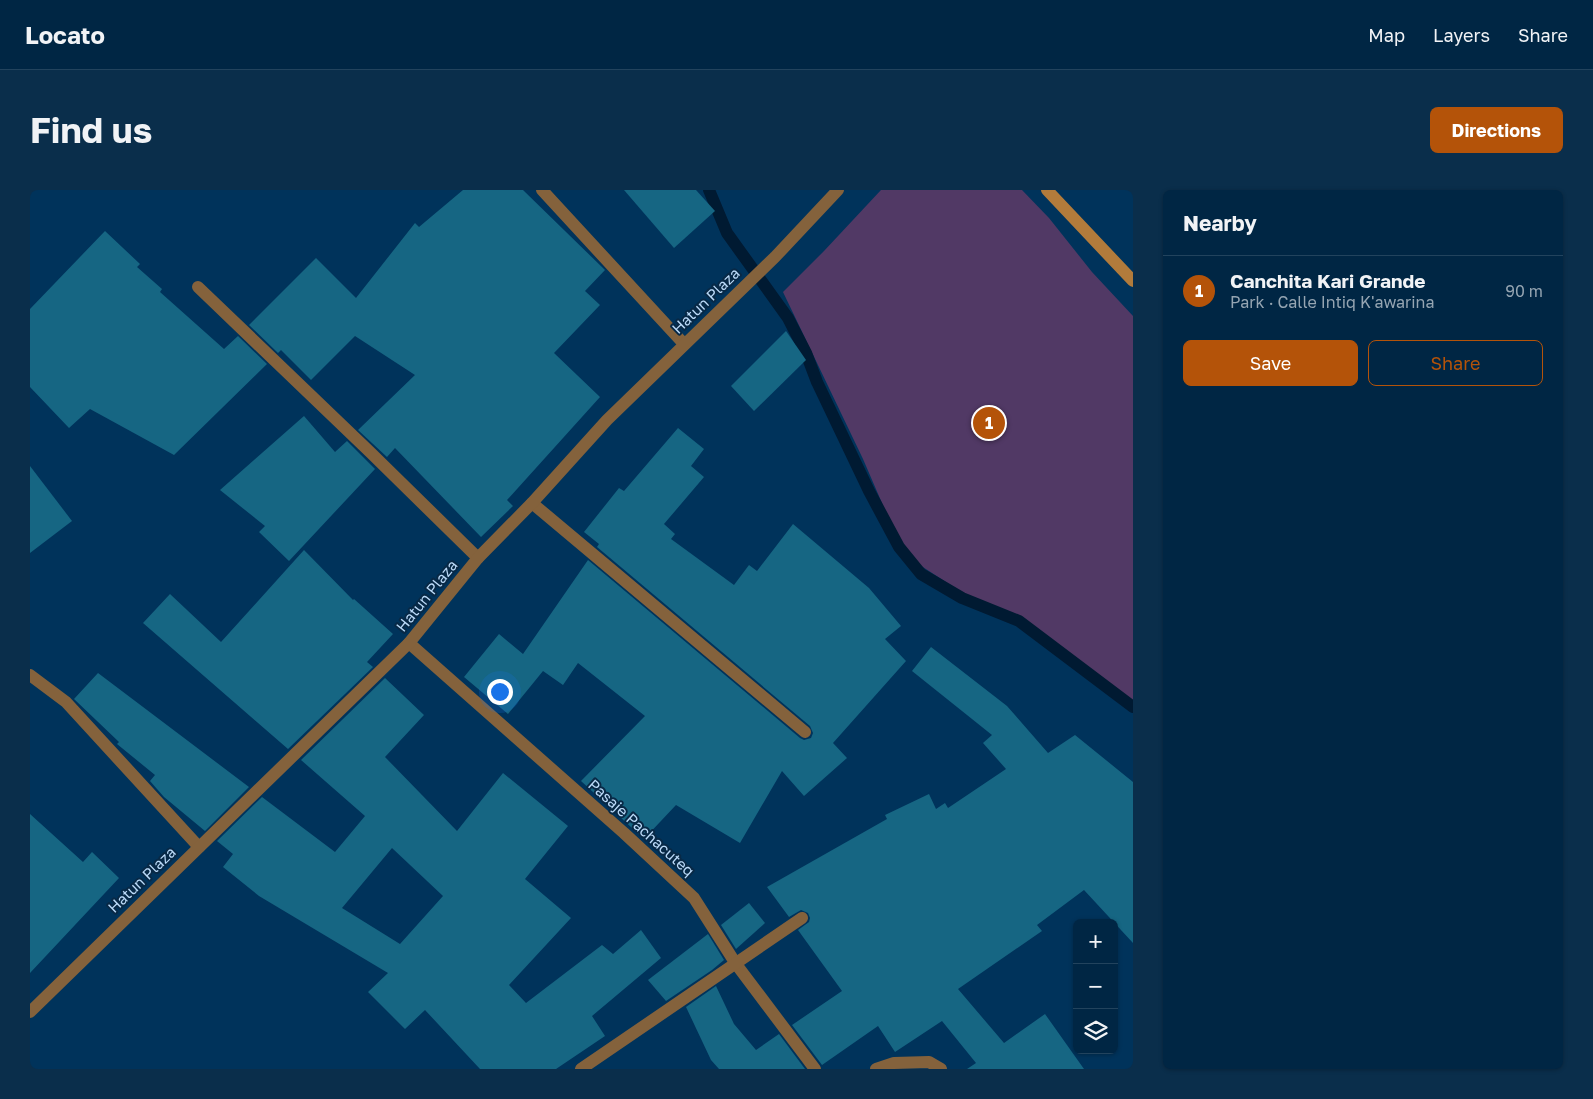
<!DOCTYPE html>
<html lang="en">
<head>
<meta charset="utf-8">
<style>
  :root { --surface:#002644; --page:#0a2e4b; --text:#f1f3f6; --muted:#95a5b2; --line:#22435d; --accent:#b45309 }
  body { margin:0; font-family:"Golos Text",sans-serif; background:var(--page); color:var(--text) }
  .controls { position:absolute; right:15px; bottom:15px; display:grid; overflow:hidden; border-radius:8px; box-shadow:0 1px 4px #0004 }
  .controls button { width:45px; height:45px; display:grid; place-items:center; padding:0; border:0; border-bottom:1px solid var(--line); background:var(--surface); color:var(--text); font:25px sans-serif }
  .you { position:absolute; left:469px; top:501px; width:18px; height:18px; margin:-12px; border:4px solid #fff; border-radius:50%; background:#1a73e8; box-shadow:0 0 0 8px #1a73e833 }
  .badge { display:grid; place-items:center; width:32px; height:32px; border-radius:50%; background:var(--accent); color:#fff; font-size:16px; font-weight:700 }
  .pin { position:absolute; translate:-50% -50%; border:2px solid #fff; box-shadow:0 1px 5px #0006 }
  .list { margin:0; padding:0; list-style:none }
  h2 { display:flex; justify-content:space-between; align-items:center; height:65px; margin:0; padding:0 20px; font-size:21px }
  h2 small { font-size:16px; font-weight:400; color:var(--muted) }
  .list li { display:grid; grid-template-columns:32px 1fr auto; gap:15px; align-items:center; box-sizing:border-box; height:70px; padding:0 20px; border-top:1px solid var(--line) }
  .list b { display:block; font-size:19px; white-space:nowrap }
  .list p { margin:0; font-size:16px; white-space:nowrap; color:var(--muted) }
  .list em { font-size:16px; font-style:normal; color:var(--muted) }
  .actions { display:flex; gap:10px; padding:15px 20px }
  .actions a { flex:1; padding:11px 0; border:1px solid var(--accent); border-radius:8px; text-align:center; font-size:18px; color:var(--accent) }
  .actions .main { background:var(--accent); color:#fff }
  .icon { flex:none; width:28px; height:28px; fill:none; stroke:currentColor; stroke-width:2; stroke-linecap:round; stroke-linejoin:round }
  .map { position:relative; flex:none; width:1103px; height:879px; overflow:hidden; border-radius:8px }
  header { display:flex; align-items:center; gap:30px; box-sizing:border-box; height:70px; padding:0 25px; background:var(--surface); border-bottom:1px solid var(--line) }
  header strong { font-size:24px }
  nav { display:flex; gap:28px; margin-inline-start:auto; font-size:18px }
  .intro { display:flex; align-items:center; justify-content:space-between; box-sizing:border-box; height:120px; padding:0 30px }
  h1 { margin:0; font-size:35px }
  .button { padding:12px 22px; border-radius:8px; background:var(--accent); color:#fff; font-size:18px; font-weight:700 }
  main { display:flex; gap:30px; padding:0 30px }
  aside { flex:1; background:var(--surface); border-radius:8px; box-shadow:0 1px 4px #0004 }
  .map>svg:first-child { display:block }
</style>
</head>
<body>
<header>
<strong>Locato</strong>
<nav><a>Map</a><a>Layers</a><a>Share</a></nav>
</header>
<div class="intro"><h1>Find us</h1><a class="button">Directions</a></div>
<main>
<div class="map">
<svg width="1103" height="879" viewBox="0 0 1103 879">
  <rect width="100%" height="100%" fill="#00335b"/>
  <path fill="#513965" d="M 851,0 L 992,0 L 1019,28 L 1062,82 L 1103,126 L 1103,513 L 992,431 L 939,407 L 882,370 L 861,334 L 833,269 L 753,102 L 794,61 Z"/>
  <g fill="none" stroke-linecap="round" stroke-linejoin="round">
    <path stroke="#001a32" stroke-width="12" d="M 679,0 L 697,43 L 758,128 L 776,163 L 787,192 L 839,301 L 869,357 L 891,384 L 932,408 L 989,431 L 1103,517"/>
  </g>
  <g fill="#166683" fill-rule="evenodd">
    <path d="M 433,0 L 493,0 L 575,80 L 555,101 L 570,115 L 524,163 L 570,207 L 477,310 L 483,316 L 451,347 L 365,258 L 357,267 L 328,240 L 385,185 L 325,146 L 281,190 L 251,160 L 248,163 L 219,135 L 286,68 L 326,108 L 385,33 L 389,37 Z"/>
    <path d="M 594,0 L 666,0 L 685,21 L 644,58 Z"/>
    <path d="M 75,41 L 110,74 L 107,77 L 132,99 L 130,102 L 194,159 L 208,146 L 237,174 L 144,265 L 60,219 L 39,238 L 0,197 L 0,119 Z"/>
    <path d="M 756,141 L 776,170 L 724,221 L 701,196 Z"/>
    <path d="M 274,226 L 305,262 L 317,251 L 345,279 L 259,371 L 229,342 L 235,336 L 190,300 Z"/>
    <path d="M 648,238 L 674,259 L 661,276 L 674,287 L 634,334 L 645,344 L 641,349 L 704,395 L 719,375 L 727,381 L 763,334 L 839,398 L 871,436 L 855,449 L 876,471 L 803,553 L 817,568 L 774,606 L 752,581 L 710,653 L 646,615 L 614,649 L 551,591 L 615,526 L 548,473 L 533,495 L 513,481 L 478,524 L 434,487 L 469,444 L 493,464 L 558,370 L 770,548 L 774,550 L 781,548 L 783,543 L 780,536 L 567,357 L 569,354 L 554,342 L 589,298 L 594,301 Z"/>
    <path d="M 0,276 L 42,331 L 0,363 Z"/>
    <path d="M 274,360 L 323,410 L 324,409 L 363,444 L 337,472 L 343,477 L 258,559 L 113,433 L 140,404 L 191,452 Z"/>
    <path d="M 901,457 L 977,516 L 1018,563 L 1045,545 L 1103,592 L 1103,753 L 1054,700 L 1007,735 L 1012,741 L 928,799 L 974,853 L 1015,824 L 1054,879 L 937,879 L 946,873 L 912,831 L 865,862 L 848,836 L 792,875 L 762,835 L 812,801 L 768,740 L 779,732 L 780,728 L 778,723 L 771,720 L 759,727 L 737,697 L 857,629 L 855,625 L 899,604 L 906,619 L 915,613 L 918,618 L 976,579 L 953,553 L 962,545 L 882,481 Z"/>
    <path d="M 68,483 L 219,597 L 175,641 L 134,607 L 120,591 L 125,585 L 87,554 L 89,552 L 44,509 Z"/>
    <path d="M 355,488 L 394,525 L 355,567 L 427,641 L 473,583 L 538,636 L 495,689 L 541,728 L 479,795 L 496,813 L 572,755 L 583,764 L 611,740 L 631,768 L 562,826 L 575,846 L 526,879 L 450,879 L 395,820 L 375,839 L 338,802 L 358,783 L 229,706 L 193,677 L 203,664 L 187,651 L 232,607 L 305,662 L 335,626 L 271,570 ZM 362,658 L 413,706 L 370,754 L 312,718 Z"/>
    <path d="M 0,624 L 53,672 L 62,662 L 89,688 L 0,783 Z"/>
    <path d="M 719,713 L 735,733 L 706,759 L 691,735 Z"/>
    <path d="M 678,744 L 694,770 L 682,780 L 636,811 L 618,790 Z"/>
    <path d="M 686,796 L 704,834 L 726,860 L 749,844 L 775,879 L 689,879 L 681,870 L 656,817 Z"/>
  </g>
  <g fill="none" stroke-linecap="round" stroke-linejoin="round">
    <g stroke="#84623c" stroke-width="12">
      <path d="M 512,0 L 654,154"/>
      <path d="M 168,97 L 341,263 L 448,368"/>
      <path d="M 502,313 L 775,542"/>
      <path d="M 379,453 L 594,643 L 664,708 L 706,774 L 785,879"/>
      <path d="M 0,485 L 36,512 L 169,657"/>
      <path d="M 0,822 L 379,453 L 448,368 L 502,313 L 577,230 L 745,67 L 808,0"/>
      <path d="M 551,879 L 772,728"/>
      <path d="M 846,879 L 864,873 L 899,872 L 911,879"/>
    </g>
    <path stroke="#b27b3b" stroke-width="12" d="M 1017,0 L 1103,91"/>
  </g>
  <g text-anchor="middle" stroke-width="4" stroke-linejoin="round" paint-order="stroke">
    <g font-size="15" fill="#bbdaf8" stroke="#082946">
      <text transform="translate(676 111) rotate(-44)" y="5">Hatun Plaza</text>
      <text transform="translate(397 406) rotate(-51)" y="5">Hatun Plaza</text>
      <text transform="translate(611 638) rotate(42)" y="5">Pasaje Pachacuteq</text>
      <text transform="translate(112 690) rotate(-44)" y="5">Hatun Plaza</text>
    </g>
  </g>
</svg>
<div class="controls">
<button>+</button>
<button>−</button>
<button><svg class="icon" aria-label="layers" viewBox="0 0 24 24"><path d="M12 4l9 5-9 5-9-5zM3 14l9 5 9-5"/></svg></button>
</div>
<div class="you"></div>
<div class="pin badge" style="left:959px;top:233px">1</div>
</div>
<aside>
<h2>Nearby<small></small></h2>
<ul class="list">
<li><span class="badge">1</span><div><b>Canchita Kari Grande</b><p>Park · Calle Intiq K'awarina</p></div><em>90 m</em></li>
</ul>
<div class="actions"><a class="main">Save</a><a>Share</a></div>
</aside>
</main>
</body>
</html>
